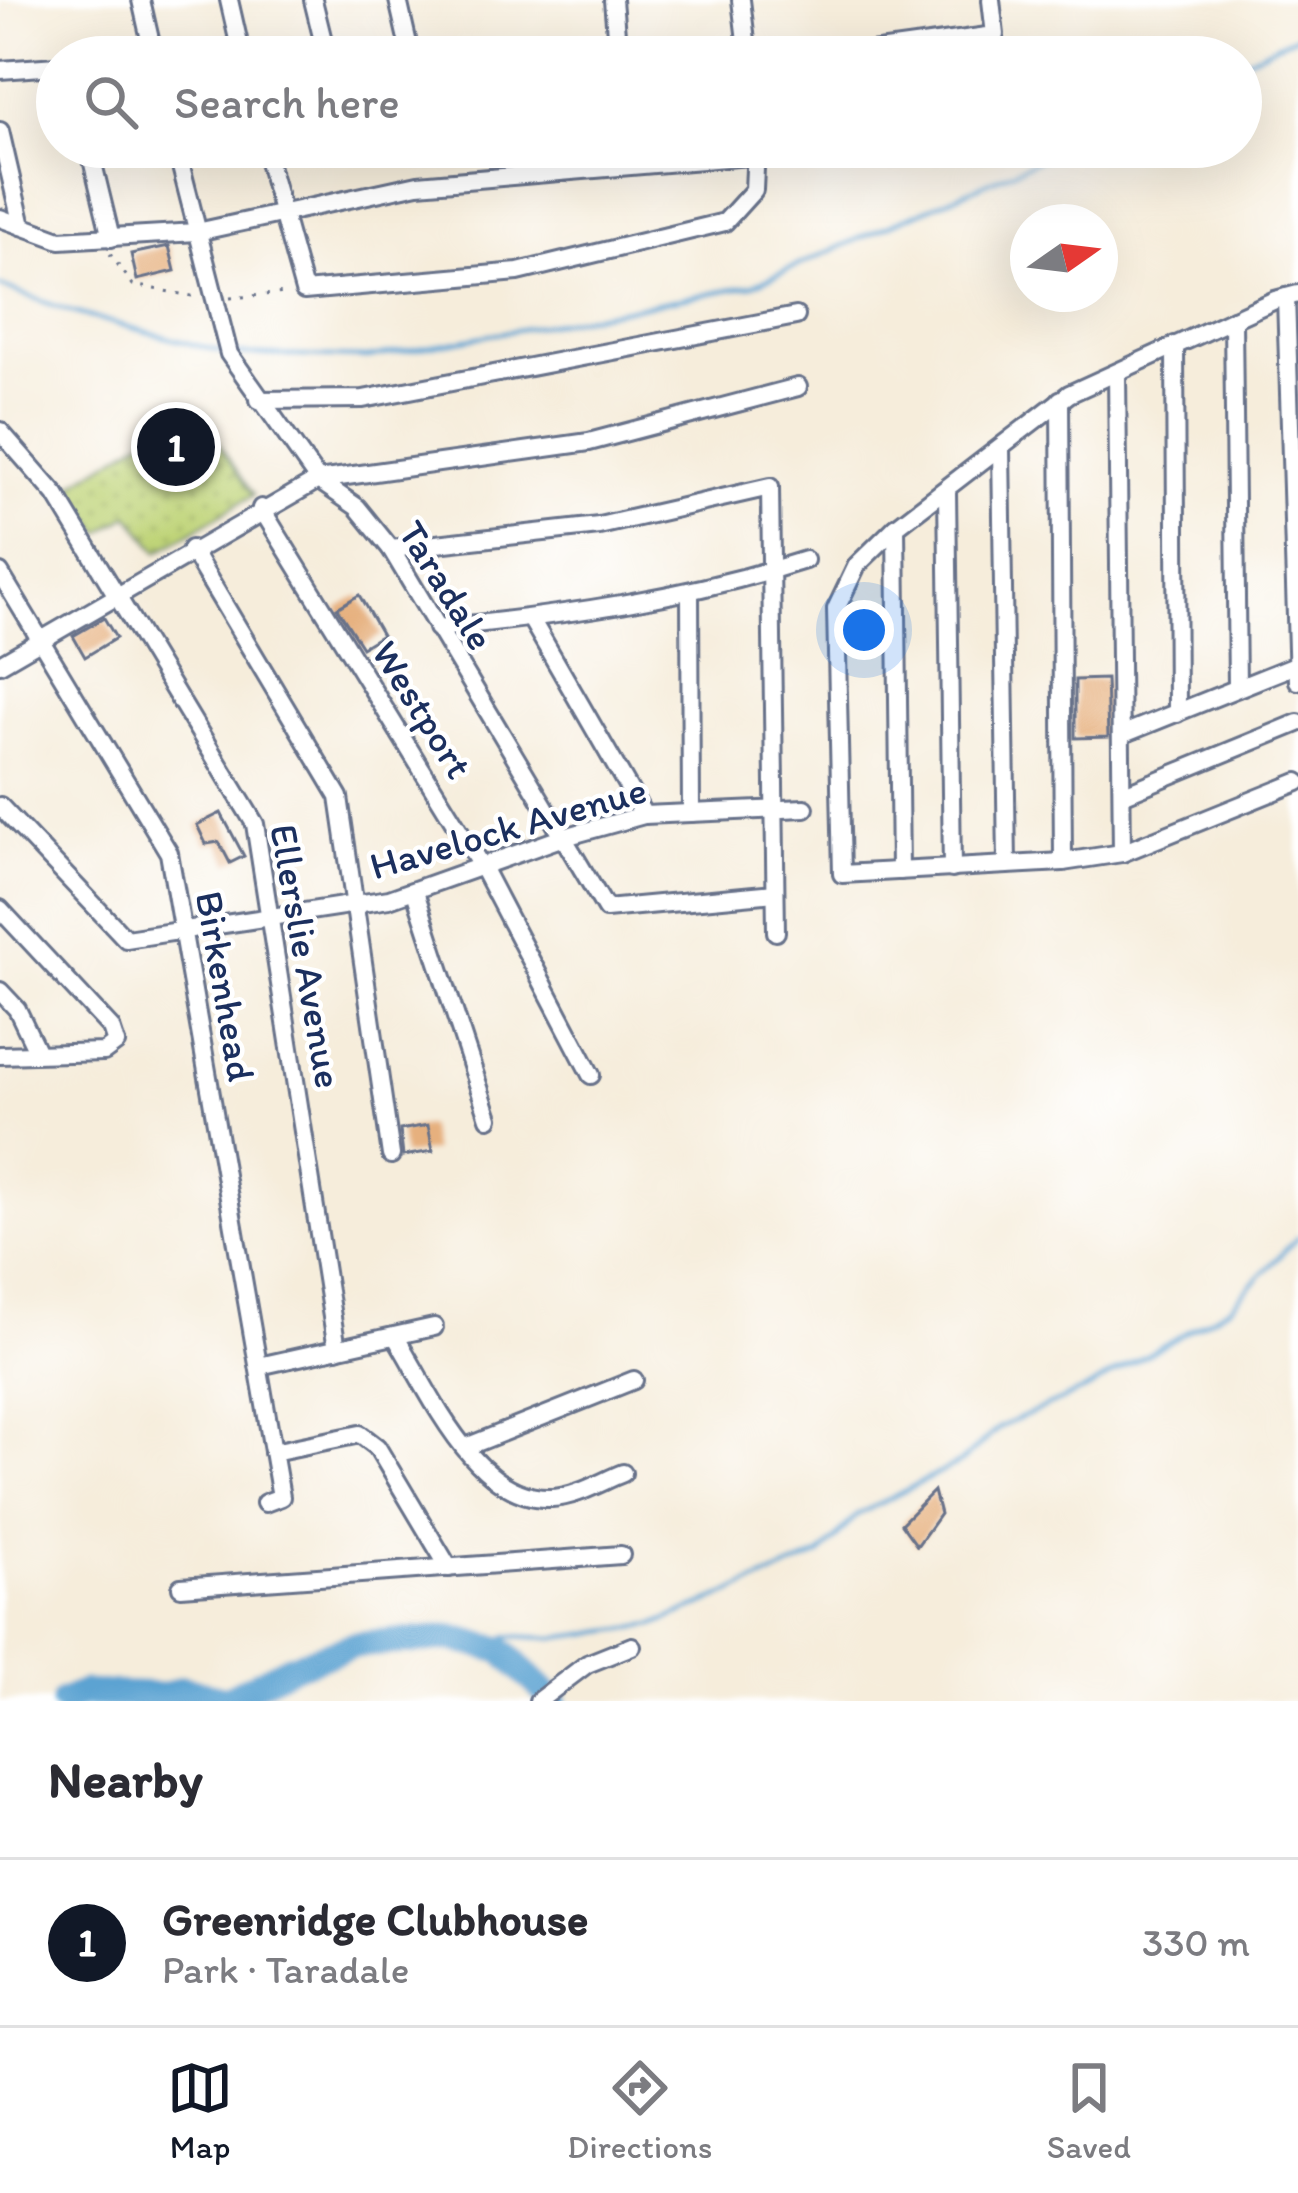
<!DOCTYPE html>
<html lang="en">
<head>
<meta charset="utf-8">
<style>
  :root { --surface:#fff; --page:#f7f7f7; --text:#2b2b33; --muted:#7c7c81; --line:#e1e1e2; --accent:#111827 }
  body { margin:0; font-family:Itim,sans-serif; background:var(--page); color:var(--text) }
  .compass { position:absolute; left:1010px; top:204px; width:108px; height:108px; border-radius:50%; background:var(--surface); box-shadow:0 12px 48px #0002; rotate:76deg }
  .you { position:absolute; left:864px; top:630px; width:42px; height:42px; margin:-30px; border:9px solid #fff; border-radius:50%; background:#1a73e8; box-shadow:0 0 0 18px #1a73e833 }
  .badge { display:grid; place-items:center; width:78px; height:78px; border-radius:50%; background:var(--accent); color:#fff; font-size:39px; font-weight:700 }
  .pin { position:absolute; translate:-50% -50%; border:6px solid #fff; box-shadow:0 3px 12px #0006 }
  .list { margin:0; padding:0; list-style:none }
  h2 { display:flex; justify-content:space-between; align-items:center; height:156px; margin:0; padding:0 48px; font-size:51px }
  h2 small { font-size:39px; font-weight:400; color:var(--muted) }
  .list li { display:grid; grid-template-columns:78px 1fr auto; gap:36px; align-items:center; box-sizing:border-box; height:168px; padding:0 48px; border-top:3px solid var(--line) }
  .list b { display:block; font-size:45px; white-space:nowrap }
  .list p { margin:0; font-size:39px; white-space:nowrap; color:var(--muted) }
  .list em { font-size:39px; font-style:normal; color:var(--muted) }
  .icon { flex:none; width:66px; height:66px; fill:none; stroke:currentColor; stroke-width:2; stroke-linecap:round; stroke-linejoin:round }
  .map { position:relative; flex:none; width:1298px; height:1701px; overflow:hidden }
  .search { position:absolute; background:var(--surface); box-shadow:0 12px 48px #0002; left:36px; right:36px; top:36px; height:132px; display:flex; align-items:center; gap:30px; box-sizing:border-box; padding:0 42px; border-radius:66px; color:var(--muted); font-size:45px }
  .sheet { height:324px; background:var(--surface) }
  nav { display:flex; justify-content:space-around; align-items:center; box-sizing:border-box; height:168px; border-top:3px solid var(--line); background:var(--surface); font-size:33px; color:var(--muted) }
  nav a { display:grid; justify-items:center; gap:6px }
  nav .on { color:var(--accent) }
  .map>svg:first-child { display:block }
</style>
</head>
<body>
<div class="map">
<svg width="1298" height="1701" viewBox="0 0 1298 1701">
  <defs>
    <pattern id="park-dots" width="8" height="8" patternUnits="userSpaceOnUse" patternTransform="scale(3)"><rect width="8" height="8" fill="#bfd478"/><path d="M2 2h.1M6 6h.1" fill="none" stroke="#a4b66a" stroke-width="1.8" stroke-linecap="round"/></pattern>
    <pattern id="water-waves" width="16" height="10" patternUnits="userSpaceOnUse" patternTransform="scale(3)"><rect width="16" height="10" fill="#5ba3d2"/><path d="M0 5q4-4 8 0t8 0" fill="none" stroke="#4a85ae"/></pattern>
  </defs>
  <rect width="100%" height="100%" fill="#fff"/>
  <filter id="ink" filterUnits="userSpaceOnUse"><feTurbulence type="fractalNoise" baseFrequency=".00833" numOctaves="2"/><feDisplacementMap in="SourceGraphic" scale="24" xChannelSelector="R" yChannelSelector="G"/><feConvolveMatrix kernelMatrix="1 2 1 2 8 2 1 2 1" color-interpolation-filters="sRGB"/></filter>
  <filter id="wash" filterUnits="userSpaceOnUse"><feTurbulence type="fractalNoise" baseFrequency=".004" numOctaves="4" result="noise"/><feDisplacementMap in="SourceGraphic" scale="48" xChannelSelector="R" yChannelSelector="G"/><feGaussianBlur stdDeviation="2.7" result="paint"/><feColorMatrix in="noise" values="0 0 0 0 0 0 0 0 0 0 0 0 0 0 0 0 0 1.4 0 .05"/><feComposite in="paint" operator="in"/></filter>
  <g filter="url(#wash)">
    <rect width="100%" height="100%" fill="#f6eddb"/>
    <path fill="url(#park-dots)" stroke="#6d826b" stroke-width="3" d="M 194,407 L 253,495 L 158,552 L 129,515 L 101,533 L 69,487 Z"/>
    <path fill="url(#water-waves)" stroke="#3b6998" stroke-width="3" d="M 188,419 L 216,459 L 190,475 L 182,464 L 172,470 L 162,456 L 172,449 L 162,435 Z"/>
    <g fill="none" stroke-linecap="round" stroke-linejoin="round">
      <g stroke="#5ba3d2" stroke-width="4.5">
        <path d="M 1241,62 L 1298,35"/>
        <path d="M 0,286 L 72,312 L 222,352"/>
        <path d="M 234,354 L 368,358 L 753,285 L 1068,147"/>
        <path d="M 492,1646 L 507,1636 L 555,1638 L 654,1625 L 820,1555 L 857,1515 L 961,1462 L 1000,1427 L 1089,1388 L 1230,1307 L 1298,1237"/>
      </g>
      <path stroke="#5ba3d2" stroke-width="27" d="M 64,1701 L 84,1693 L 164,1696 L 183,1689 L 226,1699 L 289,1667 L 354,1645 L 450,1638 L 502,1650 L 554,1701"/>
    </g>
    <g id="blocks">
      <g fill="#e6b07e">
        <path d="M 169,246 L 175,271 L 137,280 L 131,254 Z"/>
        <path d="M 359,595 L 382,635 L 362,647 L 337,608 Z"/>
        <path d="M 104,618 L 116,638 L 85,657 L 73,636 Z"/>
        <path d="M 1106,679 L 1108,737 L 1075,738 L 1075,680 Z"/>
        <path d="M 221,813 L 244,856 L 230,863 L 219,842 L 206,844 L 197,825 Z"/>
        <path d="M 428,1125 L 433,1151 L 403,1156 L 400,1130 Z"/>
        <path d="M 934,1491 L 940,1514 L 917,1546 L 901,1524 Z"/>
      </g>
    </g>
  </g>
  <g filter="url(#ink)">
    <use href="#blocks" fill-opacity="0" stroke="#68728a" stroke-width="3"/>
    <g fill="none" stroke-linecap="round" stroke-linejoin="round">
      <defs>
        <g id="minor">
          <path d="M 141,0 L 154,57"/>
          <path d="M 229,0 L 242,57"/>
          <path d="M 313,0 L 327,57"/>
          <path d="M 398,0 L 411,57"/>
          <path d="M 613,0 L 618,57"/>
          <path d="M 741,0 L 748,57"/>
          <path d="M 835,57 L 995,35 L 991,0"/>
          <path d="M 0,70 L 57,66"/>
          <path d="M 0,131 L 22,226"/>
          <path d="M 89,147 L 111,238"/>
          <path d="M 176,147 L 229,354 L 318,480 L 357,507 L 391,549 L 606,909 L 775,893"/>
          <path d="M 264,147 L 304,291 L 518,272 L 725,222 L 754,190 L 756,147"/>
          <path d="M 0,218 L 60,240 L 197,232 L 418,184 L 786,153"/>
          <path d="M 1298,294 L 1275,300 L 1069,394 L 896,527 L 857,565 L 836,609 L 842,874 L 1063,862 L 1122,853 L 1298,782"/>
          <path d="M 1286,297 L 1298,681"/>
          <path d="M 1233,319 L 1237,688"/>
          <path d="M 1175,345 L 1177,713"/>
          <path d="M 1117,373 L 1122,853"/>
          <path d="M 259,400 L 363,399 L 796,316"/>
          <path d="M 1060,400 L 1063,862"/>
          <path d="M 0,431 L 56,495 L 255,824 L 337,1349"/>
          <path d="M 1001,448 L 1007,865"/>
          <path d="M 947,491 L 952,869"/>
          <path d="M 261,508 L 483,869 L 591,1075"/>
          <path d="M 896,527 L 900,871"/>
          <path d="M 191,549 L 339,797 L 391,1155"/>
          <path d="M 391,549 L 599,526 L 770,487 L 776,932"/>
          <path d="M 0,573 L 169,853 L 281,1497 L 265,1503"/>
          <path d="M 690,591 L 691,813"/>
          <path d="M 531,619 L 644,815"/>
          <path d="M 437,628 C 561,616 686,598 805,560"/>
          <path d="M 0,664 L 318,480 L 589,442 L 798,387"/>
          <path d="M 1121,735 L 1298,664"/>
          <path d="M 1122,795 L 1298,723"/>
          <path d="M 0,806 L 126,939 L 389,899 L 561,838 L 644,815 L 805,808"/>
          <path d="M 415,892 L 489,1118"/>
          <path d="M 0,909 L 111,1028 L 116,1043 L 104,1052 L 0,1055"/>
          <path d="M 0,991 L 17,1009 L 38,1053"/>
          <path d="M 395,1336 C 429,1390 475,1502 552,1498 C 576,1497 600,1482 623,1473"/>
          <path d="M 259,1366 L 434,1327"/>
          <path d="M 466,1447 L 634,1380"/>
          <path d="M 273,1452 L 360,1434 L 377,1447 L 449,1568"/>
          <path d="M 181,1587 L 621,1555"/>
          <path d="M 538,1701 L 587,1664 L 632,1646"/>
        </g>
      </defs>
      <use href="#minor" stroke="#68728a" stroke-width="22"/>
      <g stroke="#68728a" stroke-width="3" stroke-dasharray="3 9" stroke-linecap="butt">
        <path d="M 110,254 L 133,285 L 197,297"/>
        <path d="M 230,298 L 286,293"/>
      </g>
      <use href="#minor" stroke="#fff" stroke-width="16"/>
    </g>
  </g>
  <g text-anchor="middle" stroke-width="9" stroke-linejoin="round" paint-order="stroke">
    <g font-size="39" fill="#1b2f5e" stroke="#fff">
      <text transform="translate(447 585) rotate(58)" y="14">Taradale</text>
      <text transform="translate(423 709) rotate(58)" y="14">Westport</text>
      <text transform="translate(508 827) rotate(-16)" y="14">Havelock Avenue</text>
      <text transform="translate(307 956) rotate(80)" y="14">Ellerslie Avenue</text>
      <text transform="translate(226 986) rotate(80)" y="14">Birkenhead</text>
    </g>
  </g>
</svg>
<svg class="compass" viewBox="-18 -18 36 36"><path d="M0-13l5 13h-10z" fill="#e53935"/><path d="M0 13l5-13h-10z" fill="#7c7c81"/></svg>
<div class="you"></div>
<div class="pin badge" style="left:176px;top:447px">1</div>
<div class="search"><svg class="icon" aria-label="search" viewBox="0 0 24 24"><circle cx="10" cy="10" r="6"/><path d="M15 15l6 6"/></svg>Search here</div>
</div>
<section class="sheet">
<h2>Nearby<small></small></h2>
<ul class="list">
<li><span class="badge">1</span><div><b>Greenridge Clubhouse</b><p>Park · Taradale</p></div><em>330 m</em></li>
</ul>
</section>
<nav>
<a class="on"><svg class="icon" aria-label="map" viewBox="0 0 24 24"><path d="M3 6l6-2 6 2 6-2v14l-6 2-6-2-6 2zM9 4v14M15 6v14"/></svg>Map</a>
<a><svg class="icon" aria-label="directions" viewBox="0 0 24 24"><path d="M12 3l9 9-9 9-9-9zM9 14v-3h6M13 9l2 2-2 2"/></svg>Directions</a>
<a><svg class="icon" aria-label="saved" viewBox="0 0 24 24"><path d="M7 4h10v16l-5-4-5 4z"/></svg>Saved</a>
</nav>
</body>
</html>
